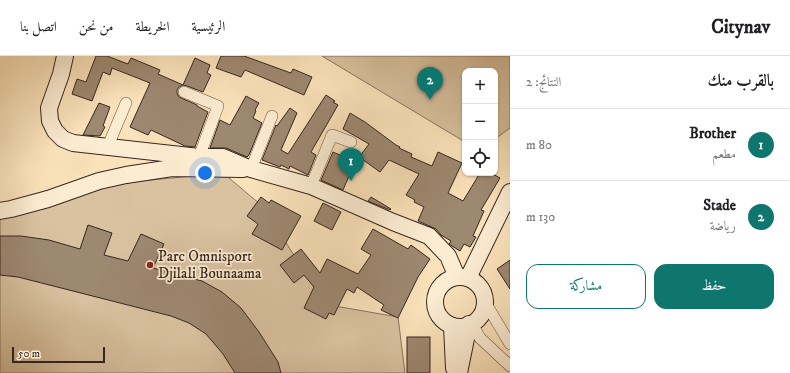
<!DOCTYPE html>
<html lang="ar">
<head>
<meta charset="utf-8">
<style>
  :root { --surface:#fff; --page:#f2f2f2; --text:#202124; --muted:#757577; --line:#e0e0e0; --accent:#0f766e }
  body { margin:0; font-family:"IM FELL DW Pica",Amiri,serif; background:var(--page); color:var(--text); direction:rtl }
  .controls { position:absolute; right:12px; top:12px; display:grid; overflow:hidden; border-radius:8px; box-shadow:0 1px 3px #0004 }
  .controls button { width:36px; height:36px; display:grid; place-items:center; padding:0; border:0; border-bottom:1px solid var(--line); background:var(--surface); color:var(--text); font:20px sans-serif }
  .scale { position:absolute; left:12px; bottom:10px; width:93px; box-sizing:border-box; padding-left:4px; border:2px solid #382620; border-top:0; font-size:11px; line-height:14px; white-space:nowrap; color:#382620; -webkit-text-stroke:3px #fcecd2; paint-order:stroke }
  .you { position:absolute; left:205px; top:117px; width:14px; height:14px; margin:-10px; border:3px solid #fff; border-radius:50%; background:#1a73e8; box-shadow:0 0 0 6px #1a73e833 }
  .badge { display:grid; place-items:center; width:26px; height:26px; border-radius:50%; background:var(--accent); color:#fff; font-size:13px; font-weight:700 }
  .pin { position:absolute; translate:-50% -33px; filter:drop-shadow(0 1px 2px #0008) }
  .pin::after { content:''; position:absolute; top:21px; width:14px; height:12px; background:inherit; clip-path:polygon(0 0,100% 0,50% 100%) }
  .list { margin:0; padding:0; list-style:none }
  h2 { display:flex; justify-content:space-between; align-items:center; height:52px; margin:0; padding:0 16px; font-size:17px }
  h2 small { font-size:13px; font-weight:400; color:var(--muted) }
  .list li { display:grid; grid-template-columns:26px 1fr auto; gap:12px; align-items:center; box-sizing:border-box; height:72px; padding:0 16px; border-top:1px solid var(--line) }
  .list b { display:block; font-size:15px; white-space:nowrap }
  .list p { margin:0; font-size:13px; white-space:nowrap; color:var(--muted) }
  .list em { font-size:13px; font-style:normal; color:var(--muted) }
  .actions { display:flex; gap:8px; padding:12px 16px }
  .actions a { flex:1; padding:9px 0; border:1px solid var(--accent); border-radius:12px; text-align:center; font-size:14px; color:var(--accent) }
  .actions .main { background:var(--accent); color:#fff }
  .icon { flex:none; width:22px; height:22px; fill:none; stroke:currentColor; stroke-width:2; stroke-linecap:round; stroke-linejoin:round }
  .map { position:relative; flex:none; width:510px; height:317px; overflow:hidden; direction:ltr }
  header { display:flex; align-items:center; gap:24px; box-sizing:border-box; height:56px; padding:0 20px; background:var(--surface); border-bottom:1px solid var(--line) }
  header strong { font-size:19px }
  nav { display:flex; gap:22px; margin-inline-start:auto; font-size:14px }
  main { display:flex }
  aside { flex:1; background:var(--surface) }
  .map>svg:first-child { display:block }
</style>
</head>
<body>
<header>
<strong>Citynav</strong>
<nav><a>الرئيسية</a><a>الخريطة</a><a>من نحن</a><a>اتصل بنا</a></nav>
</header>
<main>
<aside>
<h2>بالقرب منك<small>النتائج: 2</small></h2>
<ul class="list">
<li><span class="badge">1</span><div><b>Brother</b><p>مطعم</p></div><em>80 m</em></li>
<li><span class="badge">2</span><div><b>Stade</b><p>رياضة</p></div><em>130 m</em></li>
</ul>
<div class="actions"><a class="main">حفظ</a><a>مشاركة</a></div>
</aside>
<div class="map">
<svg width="510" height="317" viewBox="0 0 510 317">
  <rect width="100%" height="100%" fill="#fae2ba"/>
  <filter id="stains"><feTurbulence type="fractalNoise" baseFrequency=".005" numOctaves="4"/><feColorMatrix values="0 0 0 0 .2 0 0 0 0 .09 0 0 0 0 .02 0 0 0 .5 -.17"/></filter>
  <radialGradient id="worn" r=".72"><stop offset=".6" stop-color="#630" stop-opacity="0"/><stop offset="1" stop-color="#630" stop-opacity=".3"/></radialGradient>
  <g fill="#d9c2a0" stroke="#887460">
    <path d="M 322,0 L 510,0 L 510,72 L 495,83 L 495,15 L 465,15 L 465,86 Z"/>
    <path d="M 223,117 L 273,159 L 285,185 L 315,233 L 329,249 L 398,261 L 405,317 L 0,317 L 0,158 L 51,147 L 115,129 L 141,125 Z"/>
  </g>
  <g fill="#9d8870" stroke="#382620">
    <path d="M 96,0 L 107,0 L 128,8 L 131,2 L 160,14 L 158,18 L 183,29 L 179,31 L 177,34 L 177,37 L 179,41 L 197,49 L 197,50 L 208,56 L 195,91 L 185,90 L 151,74 L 148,79 L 130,71 L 150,27 L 112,12 L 110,19 L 103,16 L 92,45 L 72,38 L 77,23 L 86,26 Z"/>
    <path d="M 221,0 L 244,0 L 291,17 L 293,13 L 312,21 L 304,39 L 245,14 L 241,21 L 216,12 Z"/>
    <path d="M 195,2 L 210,9 L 207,17 L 211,19 L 203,36 L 187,30 L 183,29 Z"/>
    <path d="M 326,39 L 335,45 L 333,46 L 338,49 L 311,96 L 316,99 L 308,119 L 290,110 L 289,113 L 281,109 L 280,111 L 262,104 L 276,69 L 277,70 L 290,52 L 297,57 L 281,94 L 288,98 Z"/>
    <path d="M 246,40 L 259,47 L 255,54 L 256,55 L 253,62 L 262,67 L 249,99 L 247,101 L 226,92 L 210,92 L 220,64 L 230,69 Z"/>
    <path d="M 99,47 L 110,51 L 103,70 L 105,71 L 100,80 L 83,79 Z"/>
    <path d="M 350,57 L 365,66 L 396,89 L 400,91 L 399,92 L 412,98 L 411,101 L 432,110 L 438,96 L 462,107 L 448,137 L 463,145 L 480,117 L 491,117 L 500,122 L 481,154 L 484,155 L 473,180 L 476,181 L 470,191 L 464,188 L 460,195 L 452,190 L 449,188 L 451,185 L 441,179 L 436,173 L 418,165 L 424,151 L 414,146 L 415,144 L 406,139 L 419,118 L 389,104 L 380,116 L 359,101 L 369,88 L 343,73 Z"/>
    <path d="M 333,96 L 355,106 L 343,134 L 321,124 Z"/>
    <path d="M 261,141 L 269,147 L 271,144 L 301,160 L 282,194 L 252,178 L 258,168 L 247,160 Z"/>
    <path d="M 371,141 L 391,153 L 390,154 L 368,145 Z"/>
    <path d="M 323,147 L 341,156 L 332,174 L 314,165 Z"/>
    <path d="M 88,169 L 112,177 L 104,199 L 128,205 L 141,178 L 164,188 L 153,212 L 202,225 L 222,236 L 241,252 L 259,276 L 278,306 L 281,317 L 235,317 L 223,298 L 206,278 L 189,267 L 171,260 L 18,221 L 0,219 L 0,180 L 21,180 L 49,184 L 80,193 Z"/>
    <path d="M 373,173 L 408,193 L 411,189 L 430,203 L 418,221 L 398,262 L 381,254 L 384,249 L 357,231 L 354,237 L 347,233 L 334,259 L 329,257 L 326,263 L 304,252 L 314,231 L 304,219 L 294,227 L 280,209 L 301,193 L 320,217 L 327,203 L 358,218 L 371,199 L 361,193 Z"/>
    <path d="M 510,204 L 510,233 L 497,213 Z"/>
    <rect x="407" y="281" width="23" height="36"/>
  </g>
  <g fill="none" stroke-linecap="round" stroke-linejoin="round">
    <defs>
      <g id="street">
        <path d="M 184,36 L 218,50 L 199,101"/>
        <path d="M 108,90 L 126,47"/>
        <path d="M 251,113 L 272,60"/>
        <path d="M 311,130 L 332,79 L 351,86"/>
        <path d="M 485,246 L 510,288"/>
        <path d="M 472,268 L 480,282 L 510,310"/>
      </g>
      <g id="secondary">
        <path d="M 65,0 L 61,18 L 49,52 L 50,65 L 55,75 L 63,83 L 73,87 L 199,101 L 223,101 L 251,113 L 311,130 L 393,166 L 429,180 L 448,200 L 457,221"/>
        <path d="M 0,155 L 11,153 L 48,143 L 99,125 L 126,119 L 172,112 L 243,113"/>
        <circle cx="460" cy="246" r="25"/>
        <path d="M 468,222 L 510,136"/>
        <path d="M 452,270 L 454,312"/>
        <path d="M 459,317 L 469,268"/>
      </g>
    </defs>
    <use href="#street" stroke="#685546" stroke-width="12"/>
    <use href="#secondary" stroke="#382620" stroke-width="18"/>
    <use href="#street" stroke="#fcecd2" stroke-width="11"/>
    <use href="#secondary" stroke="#fcecd2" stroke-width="16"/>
  </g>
  <circle fill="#8f2418" stroke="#fcecd2" stroke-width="1.5" cx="150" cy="209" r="4"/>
  <g text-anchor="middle" stroke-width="3.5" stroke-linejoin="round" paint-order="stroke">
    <g font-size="15" fill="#382620" stroke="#fcecd2" text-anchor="start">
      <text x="158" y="205">Parc Omnisport<tspan x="158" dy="17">Djilali Bounaama</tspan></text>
    </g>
  </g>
  <rect width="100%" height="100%" filter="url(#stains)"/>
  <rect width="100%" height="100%" fill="url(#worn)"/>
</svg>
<div class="controls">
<button>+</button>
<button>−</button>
<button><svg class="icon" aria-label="locate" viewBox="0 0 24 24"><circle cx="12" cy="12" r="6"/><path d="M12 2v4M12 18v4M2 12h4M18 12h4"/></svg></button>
</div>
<div class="scale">50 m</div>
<div class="you"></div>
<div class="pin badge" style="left:351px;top:125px">1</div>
<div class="pin badge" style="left:430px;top:44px">2</div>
</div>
</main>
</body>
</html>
